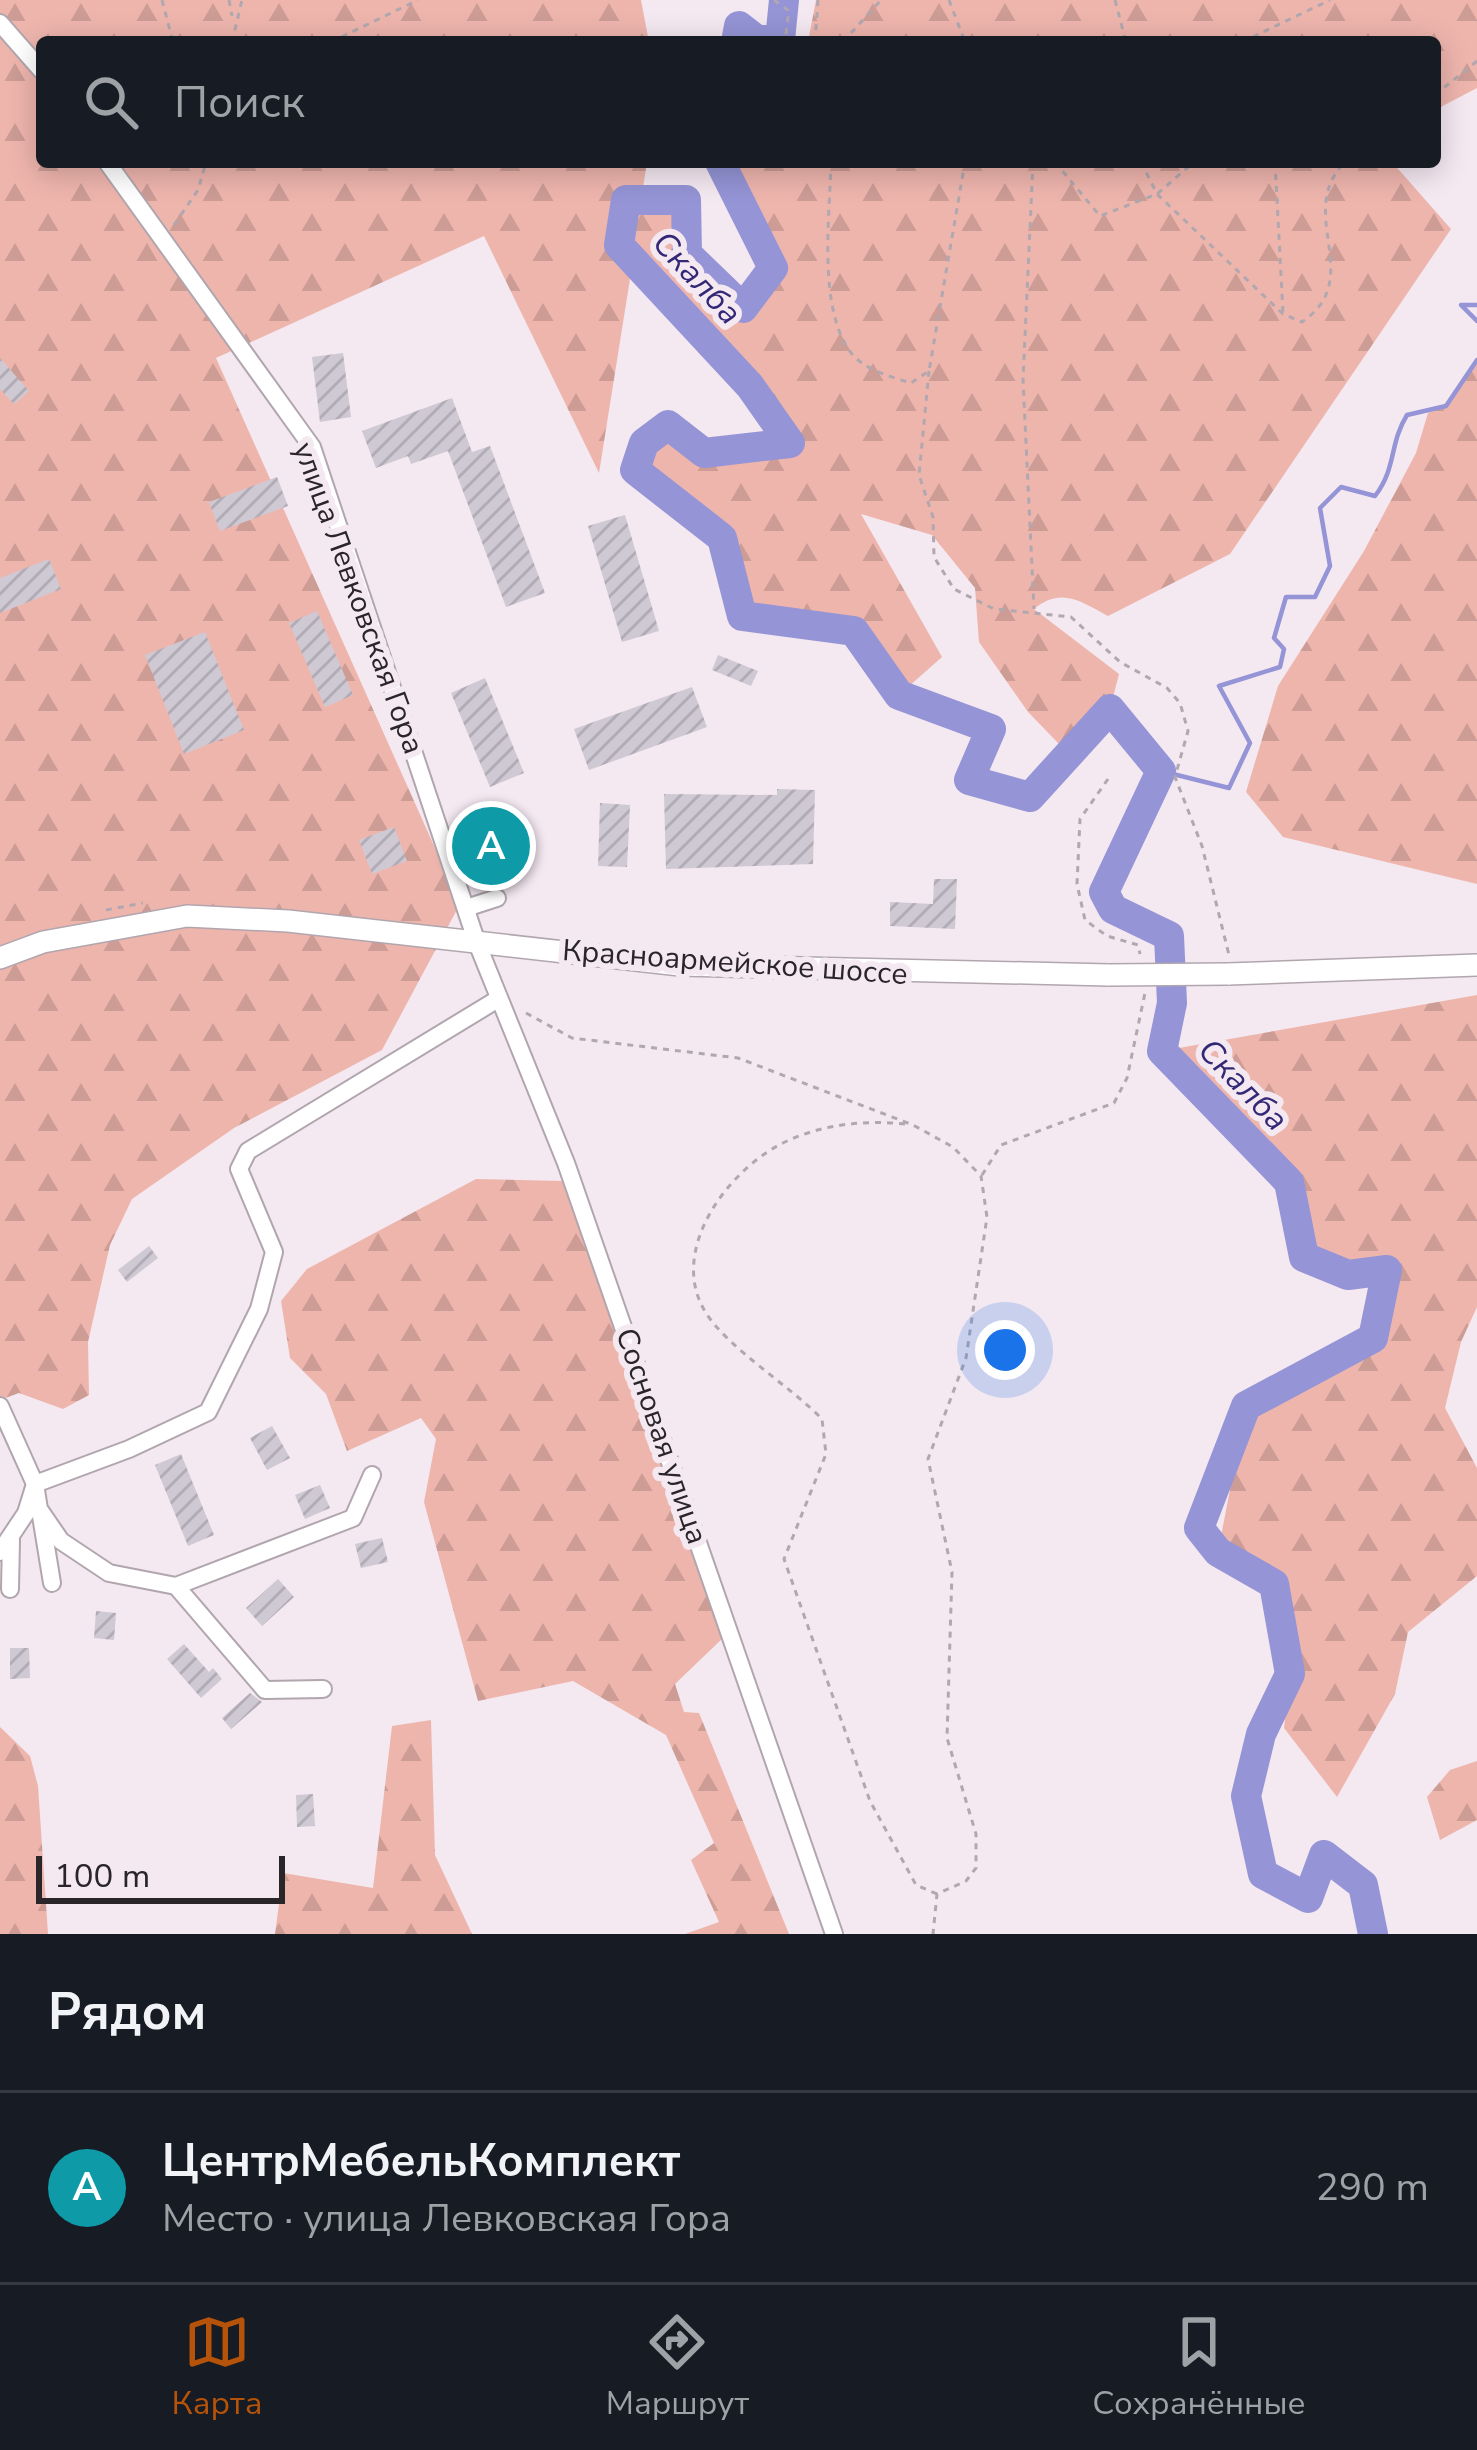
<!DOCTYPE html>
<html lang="ru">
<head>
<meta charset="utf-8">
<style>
  :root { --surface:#171b24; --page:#242831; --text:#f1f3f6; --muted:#9ea1a6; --line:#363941; --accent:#b45309 }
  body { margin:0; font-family:"Nunito Sans",sans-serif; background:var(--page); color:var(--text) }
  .scale { position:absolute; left:36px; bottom:30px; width:249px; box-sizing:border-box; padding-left:12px; border:6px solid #292528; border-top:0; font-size:33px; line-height:42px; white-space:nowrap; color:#292528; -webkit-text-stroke:9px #f4e8f1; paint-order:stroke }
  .you { position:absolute; left:1005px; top:1350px; width:42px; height:42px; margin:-30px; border:9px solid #fff; border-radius:50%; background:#1a73e8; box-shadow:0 0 0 18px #1a73e833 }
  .badge { display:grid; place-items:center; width:78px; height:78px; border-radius:50%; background:var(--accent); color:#fff; font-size:39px; font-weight:700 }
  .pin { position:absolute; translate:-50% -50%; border:6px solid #fff; box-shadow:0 3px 12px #0006 }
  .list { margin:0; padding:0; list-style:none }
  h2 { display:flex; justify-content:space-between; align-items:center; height:156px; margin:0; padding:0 48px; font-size:51px }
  h2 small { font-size:39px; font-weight:400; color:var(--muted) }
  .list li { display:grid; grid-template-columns:78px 1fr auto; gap:36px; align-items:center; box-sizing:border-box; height:192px; padding:0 48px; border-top:3px solid var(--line) }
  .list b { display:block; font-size:45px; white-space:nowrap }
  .list p { margin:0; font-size:39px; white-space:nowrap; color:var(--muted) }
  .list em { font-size:39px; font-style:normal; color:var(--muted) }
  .icon { flex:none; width:66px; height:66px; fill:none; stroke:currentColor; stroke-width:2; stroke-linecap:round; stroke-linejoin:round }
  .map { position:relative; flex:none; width:1477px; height:1934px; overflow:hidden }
  .search { position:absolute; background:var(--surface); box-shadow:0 6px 30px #0003; left:36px; right:36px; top:36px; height:132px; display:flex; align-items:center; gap:30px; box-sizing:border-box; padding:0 42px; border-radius:12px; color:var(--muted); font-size:45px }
  .sheet { height:348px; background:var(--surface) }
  nav { display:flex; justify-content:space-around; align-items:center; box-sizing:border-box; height:168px; border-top:3px solid var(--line); background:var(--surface); font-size:33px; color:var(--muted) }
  nav a { display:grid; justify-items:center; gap:6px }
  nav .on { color:var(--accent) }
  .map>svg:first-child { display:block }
</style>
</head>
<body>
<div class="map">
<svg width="1477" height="1934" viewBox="0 0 1477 1934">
  <defs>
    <pattern id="forest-firs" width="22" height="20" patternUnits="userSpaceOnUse" patternTransform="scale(3)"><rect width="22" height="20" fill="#eeb5ad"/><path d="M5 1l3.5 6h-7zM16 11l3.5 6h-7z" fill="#cc9c95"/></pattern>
    <pattern id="building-hatch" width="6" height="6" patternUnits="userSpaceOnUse" patternTransform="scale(3)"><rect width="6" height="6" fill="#cfc9d4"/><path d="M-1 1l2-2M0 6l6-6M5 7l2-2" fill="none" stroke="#b2acb6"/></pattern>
  </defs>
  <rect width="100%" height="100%" fill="#f4e8f1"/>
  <g fill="url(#forest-firs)">
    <path d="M 0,0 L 641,0 L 649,42 L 42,42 L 42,162 L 647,162 L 641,200 L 686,200 L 688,254 L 743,308 L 772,268 L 721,162 L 1392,162 L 1451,229 L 1230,554 L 1108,616 C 1080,601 1061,587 1034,609 L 1119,674 L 1110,709 L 1060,745 L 1028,712 L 979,642 L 975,588 L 932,535 L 861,514 L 942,657 L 899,695 L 854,631 L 742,616 L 721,538 L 635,470 L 644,443 L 668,425 L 705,453 L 789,442 L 749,386 L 633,260 L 599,473 L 484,236 L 216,358 L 460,904 L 382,1050 L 234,1128 L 132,1199 L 110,1245 L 88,1342 L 89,1395 L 63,1409 L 19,1393 L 0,1400 Z"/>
    <path d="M 816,0 L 1477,0 L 1477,88 L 1435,110 L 1435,42 L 808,42 Z"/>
    <path d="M 1477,360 L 1477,884 L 1283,837 L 1246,792 L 1278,686 L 1364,551 L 1416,453 L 1428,413 L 1446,406 Z"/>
    <path d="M 1477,995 L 1477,1307 L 1461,1342 L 1445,1408 L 1477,1468 L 1477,1576 L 1408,1632 L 1395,1694 L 1337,1797 L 1284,1728 L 1290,1674 L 1274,1584 L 1218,1552 L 1246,1406 L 1373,1338 L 1386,1271 L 1348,1275 L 1304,1257 L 1289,1182 L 1162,1051 Z"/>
    <path d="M 476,1179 L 564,1181 L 724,1637 L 675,1684 L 684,1712 L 699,1713 L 789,1934 L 685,1934 L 719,1922 L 691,1860 L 714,1843 L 666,1735 L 573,1681 L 478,1701 L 424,1502 L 436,1439 L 421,1418 L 347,1451 L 326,1394 L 290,1358 L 281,1301 L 307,1269 Z"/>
    <path d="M 431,1720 L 435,1855 L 472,1934 L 275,1934 L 283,1873 L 373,1888 L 392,1726 Z"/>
    <path d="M 0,1727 L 30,1756 L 38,1786 L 48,1934 L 0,1934 Z"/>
    <path d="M 1477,1761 L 1477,1820 L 1440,1840 L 1427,1797 L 1450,1770 Z"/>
  </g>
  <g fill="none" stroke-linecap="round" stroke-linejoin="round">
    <g stroke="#9494d6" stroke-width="4.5">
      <path d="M 1477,305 L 1461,305 L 1477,321"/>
      <path d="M 1161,771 L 1229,788 L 1250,743 L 1219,686 L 1280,667 L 1284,649 L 1274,638 L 1286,597 L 1315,597 L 1330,566 L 1320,508 L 1341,487 L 1375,496 C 1397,467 1389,444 1407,415 L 1446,406 L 1477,360"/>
    </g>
    <g stroke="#9494d6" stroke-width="30">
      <path d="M 736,42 L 739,26 L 757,40 L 780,40 L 784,0"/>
      <path d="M 720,162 L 773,268 L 743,308 L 687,254 L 686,200 L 626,200 L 619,245 L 750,386 L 790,443 L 704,453 L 668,425 L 644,443 L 635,470 L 722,538 L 742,616 L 854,631 L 899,695 L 991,729 L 969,780 L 1030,797 L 1110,709 L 1161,771 L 1104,892 L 1113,909 L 1169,936 L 1172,1003 L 1162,1051 L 1289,1182 L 1304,1257 L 1348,1275 L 1387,1270 L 1373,1338 L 1246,1406 L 1199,1528 L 1218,1552 L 1274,1584 L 1290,1674 L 1261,1734 L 1246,1796 L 1263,1874 L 1308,1898 L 1324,1855 L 1363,1885 L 1373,1934"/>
    </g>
  </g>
  <g fill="url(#building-hatch)">
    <path d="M 343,353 L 351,417 L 320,422 L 312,357 Z"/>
    <path d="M 0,358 L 29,391 L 14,404 L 0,389 Z"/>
    <path d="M 452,398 L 472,452 L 490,446 L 545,593 L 506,607 L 448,451 L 411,464 L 408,456 L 376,468 L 362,431 Z"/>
    <path d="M 277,477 L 288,506 L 220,531 L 209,502 Z"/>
    <path d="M 625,515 L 659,631 L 622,642 L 588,526 Z"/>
    <path d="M 49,559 L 61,589 L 0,613 L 0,578 Z"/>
    <path d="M 317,611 L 353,695 L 325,707 L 289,623 Z"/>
    <path d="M 205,632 L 244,730 L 184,754 L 145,655 Z"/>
    <path d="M 718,655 L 758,671 L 751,686 L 712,670 Z"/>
    <path d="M 485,678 L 524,773 L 490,787 L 451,693 Z"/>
    <path d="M 692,687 L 707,727 L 589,770 L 574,729 Z"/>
    <path d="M 777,789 L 815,790 L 813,864 L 666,869 L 664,794 L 777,795 Z"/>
    <path d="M 489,802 L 520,879 L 501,886 L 492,886 L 463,813 Z"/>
    <path d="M 600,803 L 630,805 L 627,867 L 598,866 Z"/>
    <path d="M 394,827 L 407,861 L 372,874 L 359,840 Z"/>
    <path d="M 934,879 L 957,879 L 955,929 L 890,926 L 890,902 L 933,904 Z"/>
    <path d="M 149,1246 L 158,1258 L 127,1282 L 118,1270 Z"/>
    <path d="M 272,1426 L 290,1458 L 267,1470 L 250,1438 Z"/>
    <path d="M 181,1454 L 214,1535 L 188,1546 L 155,1465 Z"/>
    <path d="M 320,1485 L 330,1508 L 305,1519 L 295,1495 Z"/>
    <path d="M 382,1538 L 388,1562 L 361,1568 L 355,1544 Z"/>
    <path d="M 278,1579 L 294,1597 L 262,1626 L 246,1608 Z"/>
    <path d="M 96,1611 L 116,1613 L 114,1640 L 94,1638 Z"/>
    <path d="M 184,1644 L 209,1672 L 213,1668 L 222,1679 L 201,1698 L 167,1659 Z"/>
    <path d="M 10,1648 L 29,1648 L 30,1678 L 10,1679 Z"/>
    <path d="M 250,1693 L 262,1702 L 231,1729 L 222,1718 Z"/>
    <path d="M 313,1794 L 315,1826 L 297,1827 L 296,1795 Z"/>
  </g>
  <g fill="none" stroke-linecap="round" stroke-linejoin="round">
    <defs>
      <g id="minor">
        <path d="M 0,23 L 42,71"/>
        <path d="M 107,162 L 312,447 L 477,943 L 566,1163 L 834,1934"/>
        <path d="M 466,908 L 497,898"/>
        <path d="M 0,1406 L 35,1484 L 39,1509 L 61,1541 L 109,1573 L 176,1586 L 353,1518 L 372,1475"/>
        <path d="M 41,1516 L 52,1583"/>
        <path d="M 0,1552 L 26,1513 L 35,1484 L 129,1449 L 208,1412 L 259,1309 L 274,1252 L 239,1169 L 248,1151 L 498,999"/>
        <path d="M 176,1586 L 265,1690 L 323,1689"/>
        <path d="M 10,1589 L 11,1540"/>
      </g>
      <g id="major">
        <path d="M 0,958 L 43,942 L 187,916 L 288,921 L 680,965 L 1109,975"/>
        <path d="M 1228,974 L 1477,965"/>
      </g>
    </defs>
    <use href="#minor" stroke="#b1a6ae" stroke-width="20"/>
    <use href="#major" stroke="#b1a6ae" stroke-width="24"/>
    <g stroke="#b1a8af" stroke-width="3" stroke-dasharray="6 6" stroke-linecap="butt">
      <path d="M 162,0 L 173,42"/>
      <path d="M 229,0 L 232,16"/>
      <path d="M 774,0 L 789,11 L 785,42"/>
      <path d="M 949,0 L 965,42"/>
      <path d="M 1115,0 L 1126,42"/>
      <path d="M 232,42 L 242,0"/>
      <path d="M 331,42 L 418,0"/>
      <path d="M 815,42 L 818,0"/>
      <path d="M 843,42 L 881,0"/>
      <path d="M 1242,42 L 1330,0"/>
      <path d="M 1435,95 L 1477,61"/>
      <path d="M 831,162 C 830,214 817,311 852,354 C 865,370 892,377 911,383 L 929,371 L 965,162"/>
      <path d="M 1033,162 L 1023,380 L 1034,609"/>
      <path d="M 1055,162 L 1100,216 L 1157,194 L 1194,162"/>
      <path d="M 1141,162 L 1157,194 L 1283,314 L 1302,322 C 1367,278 1294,213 1345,162"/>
      <path d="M 1275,162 L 1283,313"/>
      <path d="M 174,225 L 198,190 L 206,162"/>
      <path d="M 929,371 L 919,475 L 933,517 L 934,557 L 954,589 L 994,609 L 1071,617 L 1120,662 L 1167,688 L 1180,703 L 1188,731 L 1175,777 L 1202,846 L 1229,955"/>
      <path d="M 1108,779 L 1080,819 L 1077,884 L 1085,920 L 1107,936 L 1138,945 L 1140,954"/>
      <path d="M 106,910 L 143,903"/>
      <path d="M 526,1013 L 572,1038 L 738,1058 L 913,1125 L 953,1147 L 981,1176 L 987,1217 L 966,1358 L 928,1459 L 952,1572 L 947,1738 L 976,1834 L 976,1868 L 966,1881 L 937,1894 L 933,1934"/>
      <path d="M 905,1124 C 865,1120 824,1124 787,1141 C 730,1167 666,1250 706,1313 C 728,1348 790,1386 822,1419 L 826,1454 L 784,1559 L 870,1801 L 916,1885 L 937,1894"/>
      <path d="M 982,1175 L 1001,1145 L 1114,1103 L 1127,1078 L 1145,993"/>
    </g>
    <use href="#minor" stroke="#fff" stroke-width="16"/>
    <use href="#major" stroke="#fff" stroke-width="21"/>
    <defs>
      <path id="major-bridge" d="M 1109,975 L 1228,974"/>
    </defs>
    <use href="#major-bridge" stroke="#b1a6ae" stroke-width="24" stroke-linecap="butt"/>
    <use href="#major-bridge" stroke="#fff" stroke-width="21"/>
  </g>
  <g text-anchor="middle" stroke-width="12" stroke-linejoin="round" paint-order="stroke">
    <g font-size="30" fill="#292528" stroke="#f4e8f1">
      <text transform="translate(359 598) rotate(70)" y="10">улица Левковская Гора</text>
      <text transform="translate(735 962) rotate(4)" y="10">Красноармейское шоссе</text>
      <text transform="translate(662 1436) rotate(71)" y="10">Сосновая улица</text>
    </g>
    <g font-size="33" font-style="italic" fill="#332876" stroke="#f4e8f1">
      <text transform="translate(698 277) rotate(47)" y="12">Скалба</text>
      <text transform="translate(1244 1084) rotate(46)" y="12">Скалба</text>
    </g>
  </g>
</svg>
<div class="scale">100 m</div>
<div class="you"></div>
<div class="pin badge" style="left:491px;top:846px;background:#0f9aa8">A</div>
<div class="search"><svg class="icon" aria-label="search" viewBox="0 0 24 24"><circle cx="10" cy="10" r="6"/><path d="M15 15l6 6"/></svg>Поиск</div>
</div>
<section class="sheet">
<h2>Рядом<small></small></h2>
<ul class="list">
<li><span class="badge" style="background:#0f9aa8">A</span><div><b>ЦентрМебельКомплект</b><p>Место · улица Левковская Гора</p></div><em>290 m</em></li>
</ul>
</section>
<nav>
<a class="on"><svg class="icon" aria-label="map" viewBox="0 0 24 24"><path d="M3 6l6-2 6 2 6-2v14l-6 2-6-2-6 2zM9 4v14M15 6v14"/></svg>Карта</a>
<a><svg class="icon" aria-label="directions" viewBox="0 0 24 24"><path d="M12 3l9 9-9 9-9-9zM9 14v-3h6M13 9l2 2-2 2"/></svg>Маршрут</a>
<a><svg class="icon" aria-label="saved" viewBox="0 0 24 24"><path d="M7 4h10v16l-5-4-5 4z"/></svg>Сохранённые</a>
</nav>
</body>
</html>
